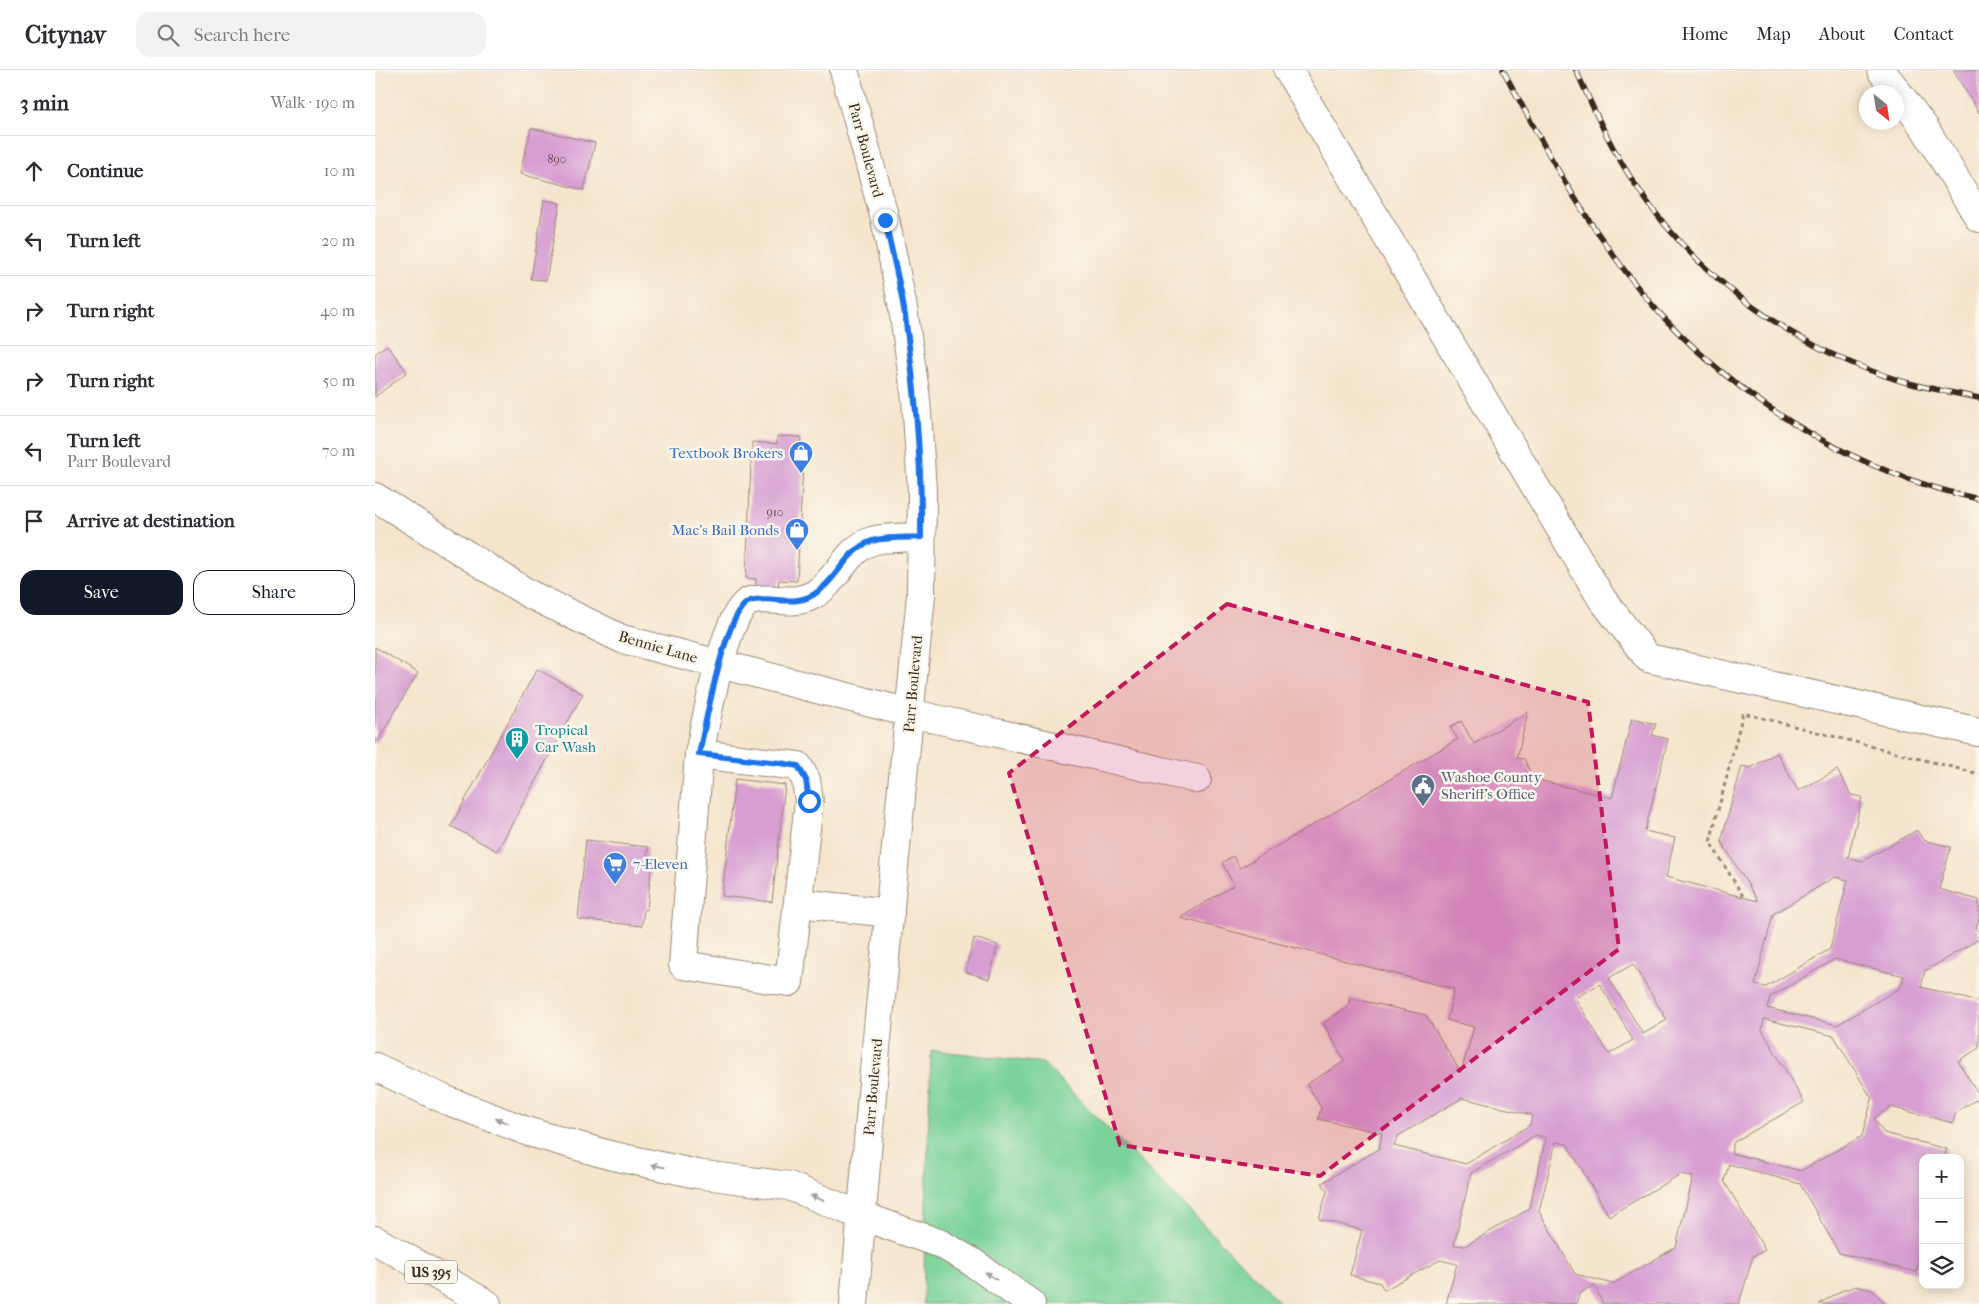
<!DOCTYPE html>
<html lang="en">
<head>
<meta charset="utf-8">
<style>
  :root { --surface:#fff; --page:#f2f2f3; --text:#2b2b33; --muted:#7c7c81; --line:#e1e1e2; --accent:#111827 }
  body { margin:0; font-family:"IM FELL French Canon",serif; background:var(--page); color:var(--text) }
  .controls { position:absolute; right:15px; bottom:15px; display:grid; overflow:hidden; border-radius:10px; box-shadow:0 2px 12px #0003 }
  .controls button { width:45px; height:45px; display:grid; place-items:center; padding:0; border:0; border-bottom:1px solid var(--line); background:var(--surface); color:var(--text); font:25px sans-serif }
  .compass { position:absolute; left:1484px; top:15px; width:45px; height:45px; border-radius:50%; background:var(--surface); box-shadow:0 2px 12px #0003; rotate:150deg }
  .stop { position:absolute; width:15px; height:15px; margin:-11px; border:4px solid #1a73e8; border-radius:50%; background:#fff }
  .stop.end { background:#1a73e8; border-color:#fff; box-shadow:0 1px 5px #0008 }
  .list { margin:0; padding:0; list-style:none }
  h2 { display:flex; justify-content:space-between; align-items:center; height:65px; margin:0; padding:0 20px; font-size:21px }
  h2 small { font-size:16px; font-weight:400; color:var(--muted) }
  .list li { display:grid; grid-template-columns:32px 1fr auto; gap:15px; align-items:center; box-sizing:border-box; height:70px; padding:0 20px; border-top:1px solid var(--line) }
  .list b { display:block; font-size:19px; white-space:nowrap }
  .list p { margin:0; font-size:16px; white-space:nowrap; color:var(--muted) }
  .list em { font-size:16px; font-style:normal; color:var(--muted) }
  .actions { display:flex; gap:10px; padding:15px 20px }
  .actions a { flex:1; padding:11px 0; border:1px solid var(--accent); border-radius:15px; text-align:center; font-size:18px; color:var(--accent) }
  .actions .main { background:var(--accent); color:#fff }
  .icon { flex:none; width:28px; height:28px; fill:none; stroke:currentColor; stroke-width:2; stroke-linecap:round; stroke-linejoin:round }
  .map { position:relative; flex:none; width:1604px; height:1234px; overflow:hidden }
  header { display:flex; align-items:center; gap:30px; box-sizing:border-box; height:70px; padding:0 25px; background:var(--surface); border-bottom:1px solid var(--line) }
  header strong { font-size:24px }
  nav { display:flex; gap:28px; margin-inline-start:auto; font-size:18px }
  .search { width:350px; height:45px; background:var(--page); display:flex; align-items:center; gap:12px; box-sizing:border-box; padding:0 18px; border-radius:15px; color:var(--muted); font-size:19px }
  main { display:flex }
  aside { flex:1; background:var(--surface) }
  .map>svg:first-child { display:block }
</style>
</head>
<body>
<header>
<strong>Citynav</strong>
<div class="search"><svg class="icon" aria-label="search" viewBox="0 0 24 24"><circle cx="10" cy="10" r="6"/><path d="M15 15l6 6"/></svg>Search here</div>
<nav><a>Home</a><a>Map</a><a>About</a><a>Contact</a></nav>
</header>
<main>
<aside>
<h2>3 min<small>Walk · 190 m</small></h2>
<ul class="list">
<li><svg class="icon" aria-label="ahead" viewBox="0 0 24 24"><path d="M12 20V5M6 11l6-6 6 6"/></svg><div><b>Continue</b></div><em>10 m</em></li>
<li><svg class="icon" aria-label="left" viewBox="0 0 24 24"><path d="M17 20v-9H6M10 6l-5 5 5 5"/></svg><div><b>Turn left</b></div><em>20 m</em></li>
<li><svg class="icon" aria-label="right" viewBox="0 0 24 24"><path d="M7 20v-9h11M14 6l5 5-5 5"/></svg><div><b>Turn right</b></div><em>40 m</em></li>
<li><svg class="icon" aria-label="right" viewBox="0 0 24 24"><path d="M7 20v-9h11M14 6l5 5-5 5"/></svg><div><b>Turn right</b></div><em>50 m</em></li>
<li><svg class="icon" aria-label="left" viewBox="0 0 24 24"><path d="M17 20v-9H6M10 6l-5 5 5 5"/></svg><div><b>Turn left</b><p>Parr Boulevard</p></div><em>70 m</em></li>
<li><svg class="icon" aria-label="arrive" viewBox="0 0 24 24"><path d="M6 21V4h12l-3 4 3 4H6"/></svg><div><b>Arrive at destination</b></div></li>
</ul>
<div class="actions"><a class="main">Save</a><a>Share</a></div>
</aside>
<div class="map">
<svg width="1604" height="1234" viewBox="0 0 1604 1234">
  <rect width="100%" height="100%" fill="#fbf7ec"/>
  <filter id="ink" filterUnits="userSpaceOnUse"><feTurbulence type="fractalNoise" baseFrequency=".02" numOctaves="2"/><feDisplacementMap in="SourceGraphic" scale="10" xChannelSelector="R" yChannelSelector="G"/><feConvolveMatrix kernelMatrix="1 2 1 2 8 2 1 2 1" color-interpolation-filters="sRGB"/></filter>
  <filter id="wash" filterUnits="userSpaceOnUse"><feTurbulence type="fractalNoise" baseFrequency=".0096" numOctaves="4" result="noise"/><feDisplacementMap in="SourceGraphic" scale="20" xChannelSelector="R" yChannelSelector="G"/><feGaussianBlur stdDeviation="1.12" result="paint"/><feColorMatrix in="noise" values="0 0 0 0 0 0 0 0 0 0 0 0 0 0 0 0 0 1.4 0 .05"/><feComposite in="paint" operator="in"/></filter>
  <g filter="url(#wash)">
    <rect width="100%" height="100%" fill="#f5e5cd"/>
    <path fill="#7bd399" stroke="#5b7e5c" d="M 556,980 L 668,993 L 907,1234 L 548,1234 Z"/>
    <g id="blocks">
      <g fill="#d79ed2" fill-rule="evenodd">
        <path d="M 1578,0 L 1604,0 L 1604,43 Z"/>
        <path d="M 156,58 L 220,73 L 209,120 L 145,104 Z"/>
        <path d="M 169,130 L 185,133 L 171,210 L 156,209 Z"/>
        <path d="M 12,275 L 32,302 L 0,327 L 0,284 Z"/>
        <path d="M 402,366 L 426,367 L 425,376 L 429,375 L 422,511 L 404,510 L 403,517 L 381,516 L 381,509 L 371,508 L 377,372 L 402,374 Z"/>
        <path d="M 0,577 L 43,603 L 0,675 Z"/>
        <path d="M 162,599 L 208,624 L 122,781 L 76,756 Z"/>
        <path d="M 1153,642 L 1142,688 L 1149,689 L 1159,709 L 1237,728 L 1257,648 L 1281,654 L 1277,665 L 1293,669 L 1270,761 L 1300,768 L 1291,807 L 1383,831 L 1346,771 L 1367,696 L 1375,698 L 1402,683 L 1423,721 L 1462,700 L 1476,725 L 1487,727 L 1473,788 L 1488,791 L 1542,760 L 1548,770 L 1576,777 L 1564,819 L 1604,830 L 1604,848 L 1601,858 L 1604,862 L 1604,869 L 1550,901 L 1546,917 L 1604,932 L 1604,978 L 1583,991 L 1604,1025 L 1604,1028 L 1581,1042 L 1578,1053 L 1516,1037 L 1499,1048 L 1509,1063 L 1572,1079 L 1569,1088 L 1548,1088 L 1548,1136 L 1546,1137 L 1548,1140 L 1548,1188 L 1544,1190 L 1541,1202 L 1464,1183 L 1425,1114 L 1354,1094 L 1349,1111 L 1390,1180 L 1378,1186 L 1364,1234 L 1228,1234 L 1219,1215 L 1204,1224 L 1201,1234 L 1071,1234 L 1082,1194 L 1065,1190 L 1009,1220 L 1005,1213 L 975,1205 L 987,1160 L 944,1149 L 952,1121 L 947,1113 L 1004,1079 L 1007,1063 L 943,1049 L 946,1038 L 932,1014 L 970,991 L 948,953 L 973,937 L 975,928 L 1051,945 L 1086,1003 L 1099,957 L 1072,950 L 1079,919 L 805,848 L 859,815 L 847,793 L 858,786 L 865,798 L 1083,669 L 1075,657 L 1086,651 L 1099,674 ZM 1460,807 L 1473,810 L 1455,879 L 1391,917 L 1380,915 L 1398,844 ZM 1460,889 L 1529,906 L 1525,918 L 1462,955 L 1392,938 L 1395,927 ZM 1258,894 L 1292,950 L 1268,964 L 1234,908 ZM 1225,914 L 1258,970 L 1234,984 L 1200,928 ZM 1389,949 L 1459,966 L 1497,1029 L 1487,1066 L 1426,1101 L 1356,1083 L 1359,1072 L 1429,1032 L 1387,960 ZM 1087,1028 L 1157,1045 L 1155,1055 L 1091,1094 L 1019,1076 L 1023,1066 ZM 1161,1065 L 1171,1068 L 1154,1139 L 1090,1176 L 1079,1175 L 1096,1103 ZM 1181,1072 L 1192,1074 L 1234,1146 L 1306,1104 L 1318,1107 L 1301,1177 L 1238,1214 L 1200,1204 L 1164,1141 Z"/>
        <path d="M 360,709 L 410,715 L 397,832 L 347,826 Z"/>
        <path d="M 211,770 L 273,777 L 271,790 L 277,790 L 272,840 L 269,840 L 267,856 L 203,849 Z"/>
        <path d="M 599,868 L 623,875 L 614,909 L 590,902 Z"/>
        <path d="M 1482,1216 L 1497,1220 L 1511,1234 L 1444,1234 L 1466,1221 Z"/>
      </g>
    </g>
  </g>
  <g filter="url(#ink)">
    <use href="#blocks" fill-opacity="0" stroke="#988876" stroke-width="1"/>
    <g fill="none" stroke-linecap="round" stroke-linejoin="round">
      <defs>
        <g id="minor">
          <path d="M 913,0 L 1227,529 L 1273,588 L 1604,662"/>
          <path d="M 1506,0 L 1549,57 L 1604,148"/>
          <path d="M 0,427 L 154,524 L 247,569 L 535,643 L 822,709"/>
          <path d="M 324,684 L 423,696 L 431,710 L 434,731 L 414,912 L 308,895 Z"/>
          <path d="M 324,684 C 330,658 350,539 375,531 C 396,525 416,537 438,525 C 462,512 471,479 497,471 C 508,467 533,468 546,467"/>
          <path d="M 424,833 L 515,843"/>
        </g>
        <path id="major" d="M 469,0 L 510,149 L 528,238 L 541,329 L 547,420 L 546,526 L 501,978 L 479,1234"/>
        <g id="highway">
          <path d="M 0,997 L 71,1030 L 154,1062 L 234,1085 L 322,1104 L 414,1116 L 487,1146 L 566,1174 L 597,1192 L 656,1234"/>
          <path d="M 0,1170 L 112,1234"/>
        </g>
      </defs>
      <use href="#minor" stroke="#988876" stroke-width="30"/>
      <use href="#major" stroke="#988876" stroke-width="30"/>
      <use href="#highway" stroke="#988876" stroke-width="30"/>
      <path stroke="#988876" stroke-width="3" stroke-dasharray="4 4" stroke-linecap="butt" d="M 1368,826 L 1335,772 L 1368,643 L 1604,704"/>
      <use href="#minor" stroke="#fff" stroke-width="28"/>
      <use href="#major" stroke="#fff" stroke-width="28"/>
      <use href="#highway" stroke="#fff" stroke-width="28"/>
      <defs>
        <g id="rail">
          <path d="M 1128,0 C 1161,61 1193,123 1234,179 C 1251,203 1270,228 1291,250 C 1374,337 1485,404 1604,429"/>
          <path d="M 1201,0 C 1219,40 1237,81 1262,117 C 1323,209 1421,279 1526,311 C 1552,318 1578,323 1604,328"/>
        </g>
      </defs>
      <use href="#rail" stroke="#3b2a1e" stroke-width="5.5"/>
      <use href="#rail" stroke="#fbf7ec" stroke-width="4" stroke-dasharray="11" stroke-linecap="butt"/>
    </g>
    <defs><path id="oneway-solid" d="M-6-.8H1V-3.2L6.5 0L1 3.2V.8H-6Z" transform="scale(1.25)"/></defs>
    <g fill="#a79f9a">
      <use href="#oneway-solid" transform="translate(127 1051) rotate(-159)"/>
      <use href="#oneway-solid" transform="translate(283 1096) rotate(-168)"/>
      <use href="#oneway-solid" transform="translate(442 1128) rotate(-158)"/>
      <use href="#oneway-solid" transform="translate(616 1206) rotate(-145)"/>
    </g>
  </g>
  <g fill="none" stroke-linecap="round" stroke-linejoin="round" filter="url(#ink)">
    <path stroke="#1a73e8" stroke-width="6" d="M 434,731 L 431,710 L 423,696 L 405,693 L 324,684 C 330,658 350,539 375,531 C 396,525 416,537 438,525 C 462,511 471,479 497,471 C 509,467 533,468 546,467 C 547,391 540,315 529,239 C 524,209 516,179 510,150"/>
  </g>
  <path fill="#c2185b" fill-opacity="0.2" stroke="#c2185b" stroke-width="4" stroke-dasharray="10 6" stroke-linejoin="round" d="M 852,534 L 1213,632 L 1244,879 L 945,1106 L 745,1075 L 634,703 Z"/>
  <defs>
    <symbol id="shop-pin" viewBox="-11 -11 22 30"><path d="M0 17L-7.5 6A9.5 9.5 0 1 1 7.5 6Z" fill="#3f7fe0" stroke="#fbf7ec"/><path d="M-5-2.5h2.3a2.7 3.5 0 0 1 5.4 0H5L5.5 6h-11ZM-1.5-2.5h3a1.5 2.3 0 0 0-3 0Z" fill="#fff"/></symbol>
    <symbol id="building-pin" viewBox="-11 -11 22 30"><path d="M0 17L-7.5 6A9.5 9.5 0 1 1 7.5 6Z" fill="#0f9aa8" stroke="#fbf7ec"/><path d="M-4-6H4V6H1V3H-1V6H-4ZM-2.5-4.3h1.7v1.8h-1.7ZM.8-4.3h1.7v1.8H.8ZM-2.5-1h1.7V.8h-1.7ZM.8-1h1.7V.8H.8Z" fill="#fff"/></symbol>
    <symbol id="civic-pin" viewBox="-11 -11 22 30"><path d="M0 17L-7.5 6A9.5 9.5 0 1 1 7.5 6Z" fill="#5c6f8a" stroke="#fbf7ec"/><path d="M-.6-6.5H3V-4.5H.6V-3L4-1V1h2V6H-6V1h2V-1L-.6-3ZM-1.2 2.5V6h2.4V2.5Z" fill="#fff"/></symbol>
    <symbol id="supermarket-pin" viewBox="-11 -11 22 30"><path d="M0 17L-7.5 6A9.5 9.5 0 1 1 7.5 6Z" fill="#3f7fe0" stroke="#fbf7ec"/><path d="M-6-5.5h2.5l.6 2H6L4.5 2H-2.5L-4.4-4H-6ZM-1.5 3.2a1.3 1.3 0 1 0 .1 0ZM3 3.2a1.3 1.3 0 1 0 .1 0Z" fill="#fff"/></symbol>
  </defs>
  <g fill-rule="evenodd">
    <use href="#shop-pin" x="412" y="369" width="28" height="38"/>
    <use href="#shop-pin" x="408" y="446" width="28" height="38"/>
    <use href="#building-pin" x="128" y="655" width="28" height="38"/>
    <use href="#civic-pin" x="1034" y="702" width="28" height="38"/>
    <use href="#supermarket-pin" x="226" y="780" width="28" height="38"/>
  </g>
  <g text-anchor="middle" stroke-width="5" stroke-linejoin="round" paint-order="stroke">
    <g font-size="12" fill="#62474b">
      <text x="182" y="93">890</text>
      <text x="400" y="446">910</text>
    </g>
    <rect fill="#fbf7ec" stroke="#75685c" stroke-width="1" x="30" y="1190.5" width="52" height="23" rx="4"/>
    <g font-size="14" font-weight="bold" fill="#3b2a1e">
      <text x="56" y="1207">US 395</text>
    </g>
    <g font-size="15" fill="#3b2a1e" stroke="#fbf7ec">
      <text transform="translate(491 80) rotate(75)" y="5">Parr Boulevard</text>
      <text transform="translate(283 577) rotate(16)" y="5">Bennie Lane</text>
      <text transform="translate(538 614) rotate(-85)" y="5">Parr Boulevard</text>
      <text transform="translate(498 1017) rotate(-85)" y="5">Parr Boulevard</text>
    </g>
    <g font-size="15" fill="#366cbe" stroke="#fbf7ec" text-anchor="end">
      <text x="408" y="388">Textbook Brokers</text>
      <text x="404" y="465">Mac's Bail Bonds</text>
      <text x="258" y="799" text-anchor="start">7-Eleven</text>
    </g>
    <g font-size="15" fill="#0d838f" stroke="#fbf7ec" text-anchor="start">
      <text x="160" y="665">Tropical<tspan x="160" dy="17">Car Wash</tspan></text>
    </g>
    <g font-size="15" fill="#4e5e75" stroke="#fbf7ec" text-anchor="start">
      <text x="1066" y="712">Washoe County<tspan x="1066" dy="17">Sheriff's Office</tspan></text>
    </g>
  </g>
</svg>
<div class="controls">
<button>+</button>
<button>−</button>
<button><svg class="icon" aria-label="layers" viewBox="0 0 24 24"><path d="M12 4l9 5-9 5-9-5zM3 14l9 5 9-5"/></svg></button>
</div>
<svg class="compass" viewBox="-18 -18 36 36"><path d="M0-13l5 13h-10z" fill="#e53935"/><path d="M0 13l5-13h-10z" fill="#7c7c81"/></svg>
<div class="stop" style="left:434px;top:731px"></div>
<div class="stop end" style="left:510px;top:150px"></div>
</div>
</main>
</body>
</html>
